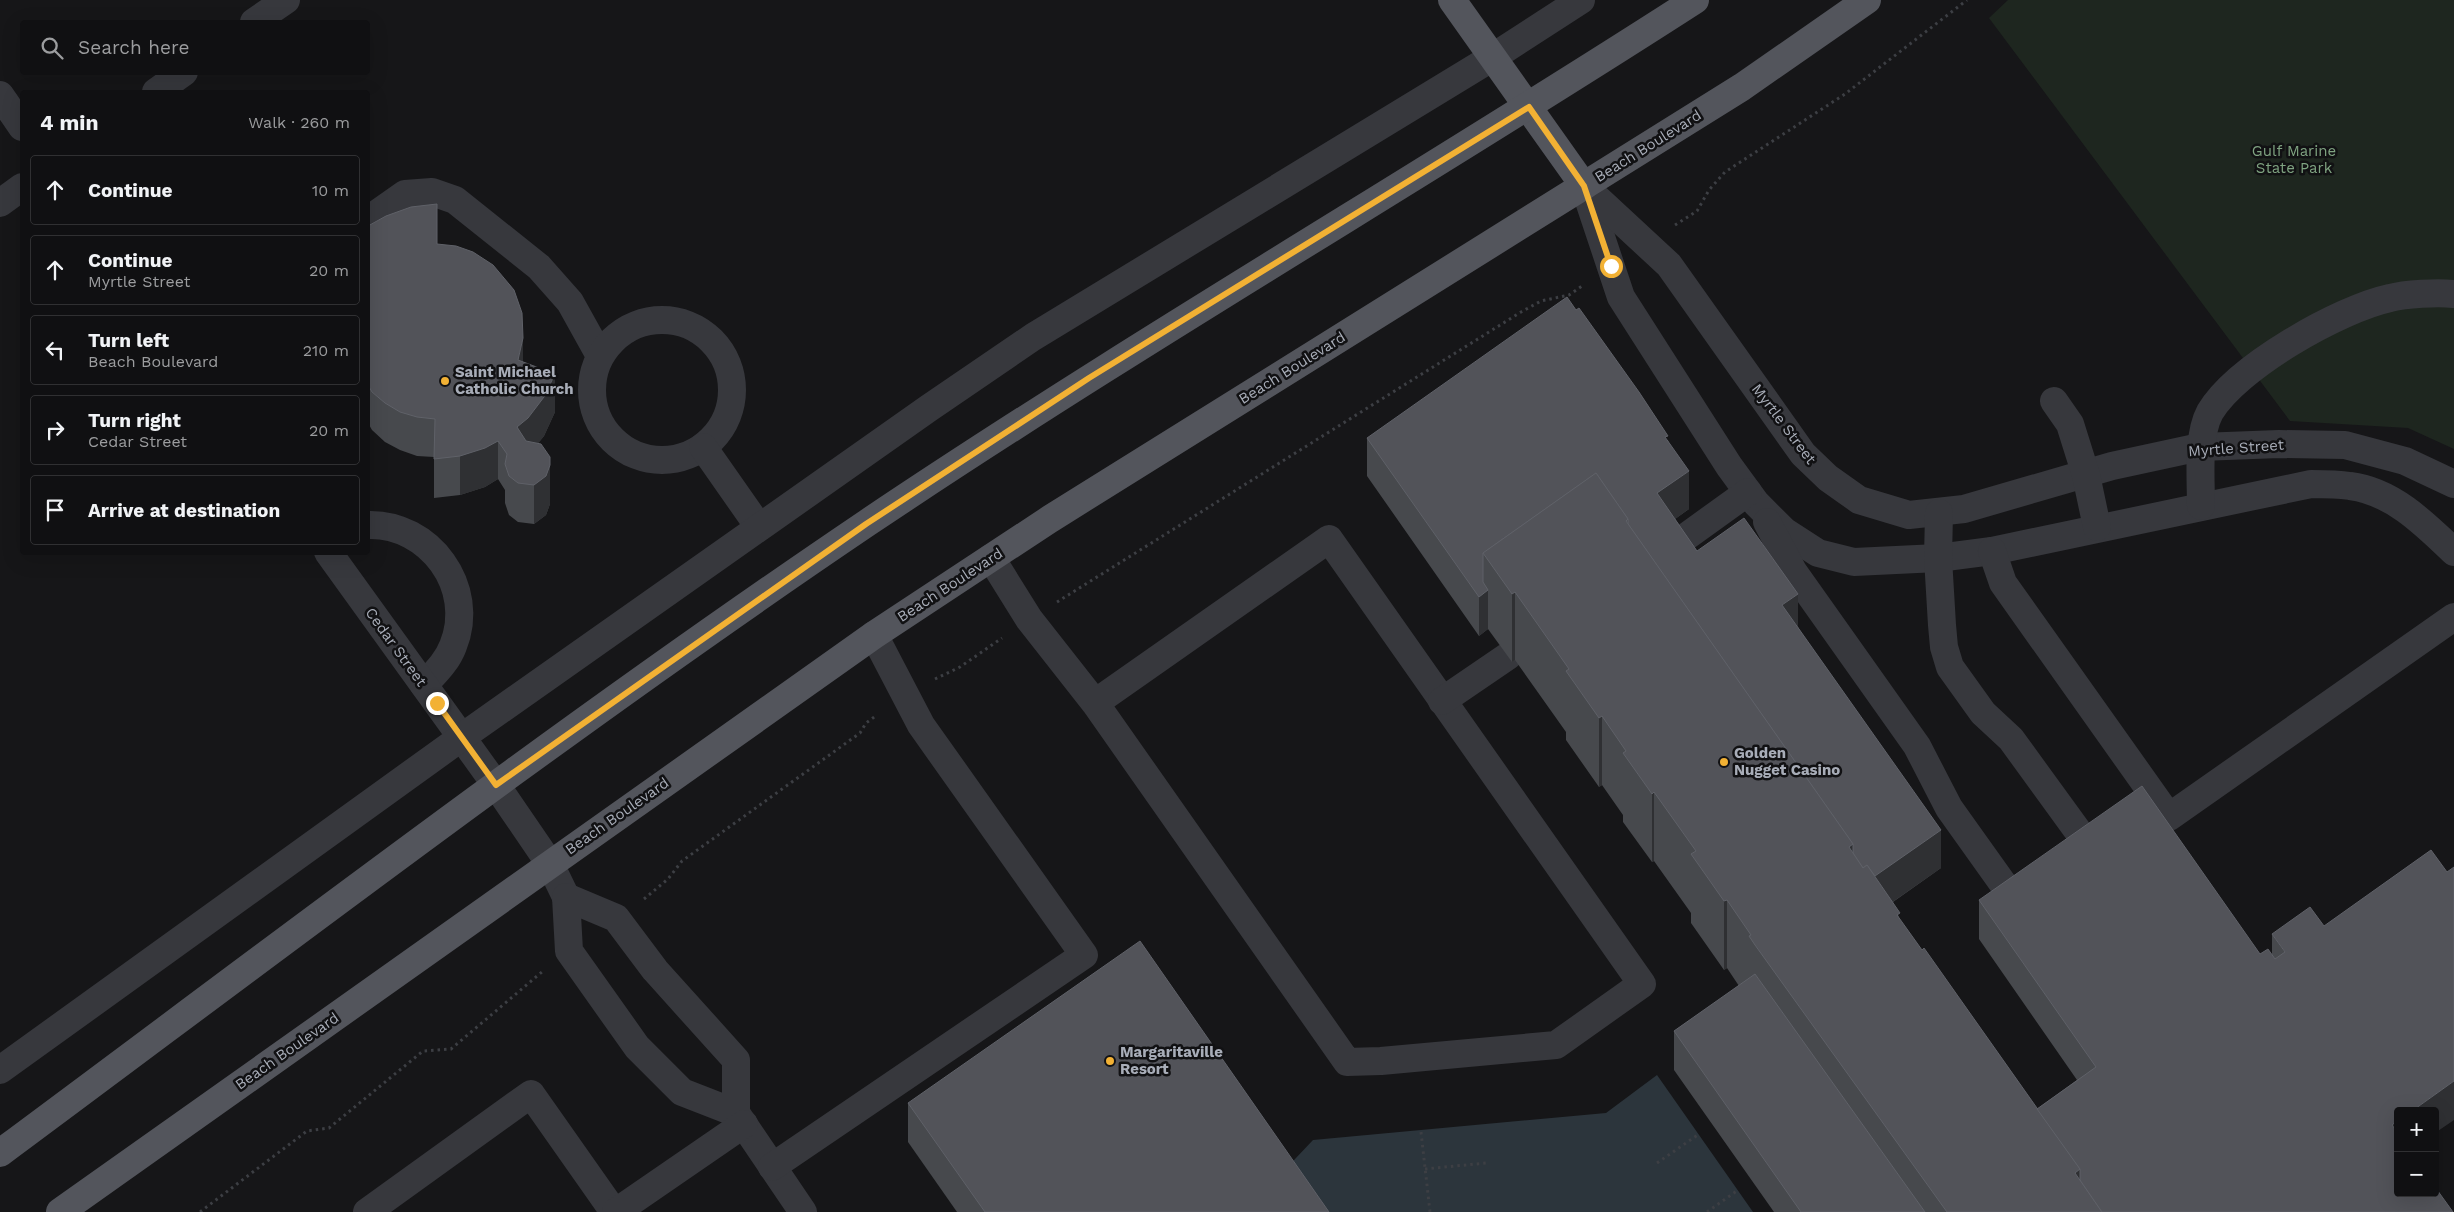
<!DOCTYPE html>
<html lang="en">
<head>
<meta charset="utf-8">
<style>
  :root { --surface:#101012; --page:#19191b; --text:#f1f3f6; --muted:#9c9d9f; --line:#303032 }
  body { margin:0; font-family:"Work Sans",sans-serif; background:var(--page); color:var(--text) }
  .controls { position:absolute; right:15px; bottom:15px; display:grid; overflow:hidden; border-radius:5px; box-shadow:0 5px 20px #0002 }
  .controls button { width:45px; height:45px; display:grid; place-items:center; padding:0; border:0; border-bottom:1px solid var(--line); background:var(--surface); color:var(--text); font:25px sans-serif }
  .stop { position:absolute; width:15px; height:15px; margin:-11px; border:4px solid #f2b134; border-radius:50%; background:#fff }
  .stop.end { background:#f2b134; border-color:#fff; box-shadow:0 1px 5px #0008 }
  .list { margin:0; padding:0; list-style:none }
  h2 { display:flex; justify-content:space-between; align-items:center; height:65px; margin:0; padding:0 20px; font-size:21px }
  h2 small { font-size:16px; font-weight:400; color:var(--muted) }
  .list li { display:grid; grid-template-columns:32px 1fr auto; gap:15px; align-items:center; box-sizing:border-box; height:70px; margin:0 10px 10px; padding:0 10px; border:1px solid var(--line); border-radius:5px }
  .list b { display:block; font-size:19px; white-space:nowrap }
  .list p { margin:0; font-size:16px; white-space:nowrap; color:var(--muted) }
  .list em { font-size:16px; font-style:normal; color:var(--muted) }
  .icon { flex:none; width:28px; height:28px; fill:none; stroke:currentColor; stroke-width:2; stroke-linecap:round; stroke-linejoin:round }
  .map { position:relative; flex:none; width:2454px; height:1212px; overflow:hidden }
  .search { position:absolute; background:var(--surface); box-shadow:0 5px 20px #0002; left:20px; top:20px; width:350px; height:55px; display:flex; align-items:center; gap:12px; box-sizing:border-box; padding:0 18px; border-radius:5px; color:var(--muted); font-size:19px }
  .panel { position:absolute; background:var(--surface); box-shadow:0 5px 20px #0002; left:20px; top:90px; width:350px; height:465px; border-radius:5px }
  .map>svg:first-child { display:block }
</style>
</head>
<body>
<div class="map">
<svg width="2454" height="1212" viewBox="0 0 2454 1212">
  <rect width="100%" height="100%" fill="#161618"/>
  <path fill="#1e261f" d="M 2008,0 L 2454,0 L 2454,449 L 2408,428 L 2290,421 L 1989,18 Z"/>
  <path fill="#2c353c" d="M 1657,1075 L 1753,1212 L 1303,1212 L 1278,1177 L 1313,1140 L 1606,1113 Z"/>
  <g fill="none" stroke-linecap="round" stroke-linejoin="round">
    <g stroke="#3d3f44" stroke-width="3" stroke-dasharray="2.5 4" stroke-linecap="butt">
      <path d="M 1675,225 L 1697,211 L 1709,190 L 1725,172 L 1845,94 L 1967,0"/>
      <path d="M 1057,602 L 1521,312 L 1541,301 L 1569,295 L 1582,286"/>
      <path d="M 935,679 L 960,667 L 1002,638"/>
      <path d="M 644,899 L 668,879 L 682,861 L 860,733 L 866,723 L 877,715"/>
      <path d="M 1421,1132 L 1430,1212"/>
      <path d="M 1657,1163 L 1699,1134"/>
      <path d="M 1425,1169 L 1486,1163"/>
      <path d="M 200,1212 L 307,1131 L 329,1128 L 423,1051 L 451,1049 L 543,971"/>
      <path d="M 1707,1212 L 1738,1190"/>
    </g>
    <g stroke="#37383d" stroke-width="28">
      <path d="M 254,22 L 286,0"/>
      <path d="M 156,92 L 184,72"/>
      <path d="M 0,95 L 22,127"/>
      <path d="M 1584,186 L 1621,297 L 1729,466 L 1756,503 L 1784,531 L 1818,553 L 1854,562 L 1938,558 L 1992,551 L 2311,484 C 2324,484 2337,484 2350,486 C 2392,491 2425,524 2454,552"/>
      <path d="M 1587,189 L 1669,265 L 1803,454 L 1828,478 L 1859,500 L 1909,515 L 1964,509 L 2112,466 L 2200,447 L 2279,444 L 2345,445 L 2405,461 L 2454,484"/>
      <path d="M 0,203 L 22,187"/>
      <path d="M 368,220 L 405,194 L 432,192 L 455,200 L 539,267 L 570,302 L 600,356"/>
      <circle cx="662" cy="390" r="70"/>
      <path d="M 2054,401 L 2070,424 L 2086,475 L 2097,527"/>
      <path d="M 703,447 L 759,527"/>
      <path d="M 2201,506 C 2201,479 2197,436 2210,412 C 2237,367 2339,309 2390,298 C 2405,294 2438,292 2454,294"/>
      <path d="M 1939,513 L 1938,558 L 1942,625 L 1944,647 L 1950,667 L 1983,713 L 2011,739 L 2096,856"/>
      <path d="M 1767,522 L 1793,571 L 1917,746 L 1949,808 L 2021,909"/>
      <path d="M 368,525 C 429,523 477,587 453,646 C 447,662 435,673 424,685"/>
      <path d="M 1669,549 L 1748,492"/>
      <path d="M 1992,551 L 2003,583 L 2169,817 L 2454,617"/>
      <path d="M 328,552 L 496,785 L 550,864 L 566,897"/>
      <path d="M 991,558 L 1029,619 L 1095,703 L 1347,1062 L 1381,1061 L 1556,1045 L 1642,984 L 1329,539 L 1095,703"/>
      <path d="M 1442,701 L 1508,656"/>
      <path d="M 0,1070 L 462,737 L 929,408 L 1033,337 L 1493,57 L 1581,0"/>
      <path d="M 736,1113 L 736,1060 L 655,970 L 616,918 L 566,897 L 569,951 L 637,1047 L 682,1092 L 736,1113 L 803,1212"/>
      <path d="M 772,1167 L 1084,955 L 921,725 L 874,635"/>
      <path d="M 367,1212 L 531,1094 L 614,1212"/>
      <path d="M 616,1212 L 744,1124"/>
    </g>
    <g stroke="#53555c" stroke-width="28">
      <path d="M 1452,0 L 1584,186"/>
      <path d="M 0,1153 C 287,940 571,723 867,523 C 1138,341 1421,177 1695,0"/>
      <path d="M 60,1212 L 874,635 L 1050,519 L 1742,87 L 1867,0"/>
    </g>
  </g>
  <g fill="#47494d">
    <path d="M 368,226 L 437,244 L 523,362 L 555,412 L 544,436 L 538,443 L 550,504 L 546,515 L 534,524 L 518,522 L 509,515 L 505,503 L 505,490 L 498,479 L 485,487 L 460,495 L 434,498 L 434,457 L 417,456 L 400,450 L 385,442 L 372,430 L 368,423 Z"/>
    <path d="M 1367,438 L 1668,440 L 1689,509 L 1675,519 L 1697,551 L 1798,627 L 1941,868 L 1893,902 L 1900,920 L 2037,1109 L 2077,1080 L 1979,939 L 1979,900 L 2260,954 L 2272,955 L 2272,934 L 2398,1111 L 2398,1193 L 2453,1212 L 1774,1212 L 1674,1070 L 1674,1031 L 1739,986 L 1727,968 L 1724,970 L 1691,923 L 1691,913 L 1654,861 L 1652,862 L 1623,822 L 1623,815 L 1602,785 L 1599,787 L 1566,740 L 1566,732 L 1515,660 L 1512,662 L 1488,629 L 1479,636 L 1367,476 Z"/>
    <path d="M 908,1103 L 1329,1212 L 957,1212 L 908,1142 Z"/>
  </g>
  <g fill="#2f3033">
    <path d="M 523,338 L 523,377 L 518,360 Z"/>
    <path d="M 555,374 L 555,412 L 544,436 L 528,457 L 517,427 Z"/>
    <path d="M 498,441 L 498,479 L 485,487 L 460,495 L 460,456 Z"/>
    <path d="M 550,465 L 550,504 L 546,515 L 534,524 L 534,485 Z"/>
    <path d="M 1689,471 L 1689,509 L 1657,532 L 1657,493 Z"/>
    <path d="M 1488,590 L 1488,629 L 1479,636 L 1479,597 Z"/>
    <path d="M 1515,592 L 1515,660 L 1512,662 L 1512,594 Z"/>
    <path d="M 1798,594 L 1798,633 L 1782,605 Z"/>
    <path d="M 1602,716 L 1602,785 L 1599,787 L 1599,718 Z"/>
    <path d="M 1654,792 L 1654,861 L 1652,862 L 1652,794 Z"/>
    <path d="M 1941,830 L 1941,868 L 1871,917 L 1871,878 Z"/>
    <path d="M 1853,844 L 1853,883 L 1849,847 Z"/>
    <path d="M 1727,900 L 1727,968 L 1724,970 L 1724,901 Z"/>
    <path d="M 2454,1081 L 2454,1120 L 2435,1133 L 2435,1111 L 2412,1111 Z"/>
    <path d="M 2398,1120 L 2398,1159 L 2392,1125 Z"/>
    <path d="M 2080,1169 L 2080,1210 L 2075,1173 Z"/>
  </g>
  <g fill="#525359" stroke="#5f6168">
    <path d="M 437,204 L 437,244 L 456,246 L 473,252 L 493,265 L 514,290 L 522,313 L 523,338 L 518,360 L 555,374 L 544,397 L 528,418 L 517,427 L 526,441 L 541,444 L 550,457 L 550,465 L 546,476 L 534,485 L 518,483 L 509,476 L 505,464 L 507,454 L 498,441 L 485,448 L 460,456 L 434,459 L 435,419 L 417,417 L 400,412 L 385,403 L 372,392 L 368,385 L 368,226 L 386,216 L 411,207 Z"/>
    <path d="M 1567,297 L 1576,310 L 1579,308 L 1639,392 L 1668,436 L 1665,437 L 1689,471 L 1657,493 L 1697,551 L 1744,518 L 1798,594 L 1782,605 L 1941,830 L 1875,876 L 1867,865 L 1863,868 L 1853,853 L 1853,844 L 1628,524 L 1628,519 L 1596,473 L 1483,553 L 1483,582 L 1488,590 L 1479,597 L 1367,438 Z"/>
    <path d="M 1596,473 L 1628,519 L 1626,521 L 1853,844 L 1849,847 L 1863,868 L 1867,865 L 1900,913 L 1897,915 L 1922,950 L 1924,948 L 2080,1169 L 2075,1173 L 2102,1212 L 1947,1212 L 1755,945 L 1749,936 L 1751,935 L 1727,900 L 1724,901 L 1691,854 L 1696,851 L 1654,792 L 1652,794 L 1623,753 L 1626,751 L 1602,716 L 1599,718 L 1566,671 L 1569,669 L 1515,592 L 1512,594 L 1483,553 Z"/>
    <path d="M 2142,786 L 2260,954 L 2268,949 L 2275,959 L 2285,952 L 2272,934 L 2310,907 L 2324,926 L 2431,850 L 2447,872 L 2454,867 L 2454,1081 L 2412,1111 L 2398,1111 L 2398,1120 L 2392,1125 L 2398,1133 L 2398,1193 L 2435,1193 L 2435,1187 L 2453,1212 L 2102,1212 L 2080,1180 L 2080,1169 L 2037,1109 L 2096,1067 L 1979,900 Z"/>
    <path d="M 1140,941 L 1329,1212 L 985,1212 L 908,1103 Z"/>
    <path d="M 1755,974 L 1925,1212 L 1801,1212 L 1674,1031 Z"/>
  </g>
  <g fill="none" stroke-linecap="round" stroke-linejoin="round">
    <path stroke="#f2b134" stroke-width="6" d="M 437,703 L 496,785 L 866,524 L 1089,378 L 1529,107 L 1584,186 L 1611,266"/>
  </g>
  <g fill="#f2b134" stroke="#111113" stroke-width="2">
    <circle cx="445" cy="381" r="5"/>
    <circle cx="1724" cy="762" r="5"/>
    <circle cx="1110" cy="1061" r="5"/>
  </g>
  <g text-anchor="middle" stroke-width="5" stroke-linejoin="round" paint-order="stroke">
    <g font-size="15" fill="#a8adb8" stroke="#111113">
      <text transform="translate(1648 146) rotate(-32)" y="5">Beach Boulevard</text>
      <text transform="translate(1292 368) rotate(-32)" y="5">Beach Boulevard</text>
      <text transform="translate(1784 424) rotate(53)" y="5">Myrtle Street</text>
      <text transform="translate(2236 448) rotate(-4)" y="5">Myrtle Street</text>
      <text transform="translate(950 585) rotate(-33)" y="5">Beach Boulevard</text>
      <text transform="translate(396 647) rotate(54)" y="5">Cedar Street</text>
      <text transform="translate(617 816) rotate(-35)" y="5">Beach Boulevard</text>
      <text transform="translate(287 1051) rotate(-35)" y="5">Beach Boulevard</text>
    </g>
    <g font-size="15" fill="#7fa381" stroke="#111113">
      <text x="2294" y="156">Gulf Marine<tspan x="2294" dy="17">State Park</tspan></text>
    </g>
    <g font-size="15" font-weight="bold" fill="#a8adb8" stroke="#111113" text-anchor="start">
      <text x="455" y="377">Saint Michael<tspan x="455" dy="17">Catholic Church</tspan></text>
      <text x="1734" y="758">Golden<tspan x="1734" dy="17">Nugget Casino</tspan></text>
      <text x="1120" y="1057">Margaritaville<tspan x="1120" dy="17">Resort</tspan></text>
    </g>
  </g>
</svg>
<div class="controls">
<button>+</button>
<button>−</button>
</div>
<div class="stop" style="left:1611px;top:266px"></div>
<div class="stop end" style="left:437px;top:703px"></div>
<div class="search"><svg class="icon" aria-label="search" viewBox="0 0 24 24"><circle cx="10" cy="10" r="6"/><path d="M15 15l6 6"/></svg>Search here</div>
<section class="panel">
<h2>4 min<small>Walk · 260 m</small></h2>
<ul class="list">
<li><svg class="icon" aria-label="ahead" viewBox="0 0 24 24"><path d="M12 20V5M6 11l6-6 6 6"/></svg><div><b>Continue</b></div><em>10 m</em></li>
<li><svg class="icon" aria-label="ahead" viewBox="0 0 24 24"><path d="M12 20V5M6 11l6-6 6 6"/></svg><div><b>Continue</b><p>Myrtle Street</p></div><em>20 m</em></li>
<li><svg class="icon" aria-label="left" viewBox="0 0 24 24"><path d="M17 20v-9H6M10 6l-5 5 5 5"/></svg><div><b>Turn left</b><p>Beach Boulevard</p></div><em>210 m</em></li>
<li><svg class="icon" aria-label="right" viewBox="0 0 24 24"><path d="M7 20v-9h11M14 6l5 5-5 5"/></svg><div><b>Turn right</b><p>Cedar Street</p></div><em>20 m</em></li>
<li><svg class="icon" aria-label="arrive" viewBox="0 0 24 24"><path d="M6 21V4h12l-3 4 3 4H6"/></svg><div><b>Arrive at destination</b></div></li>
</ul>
</section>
</div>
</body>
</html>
